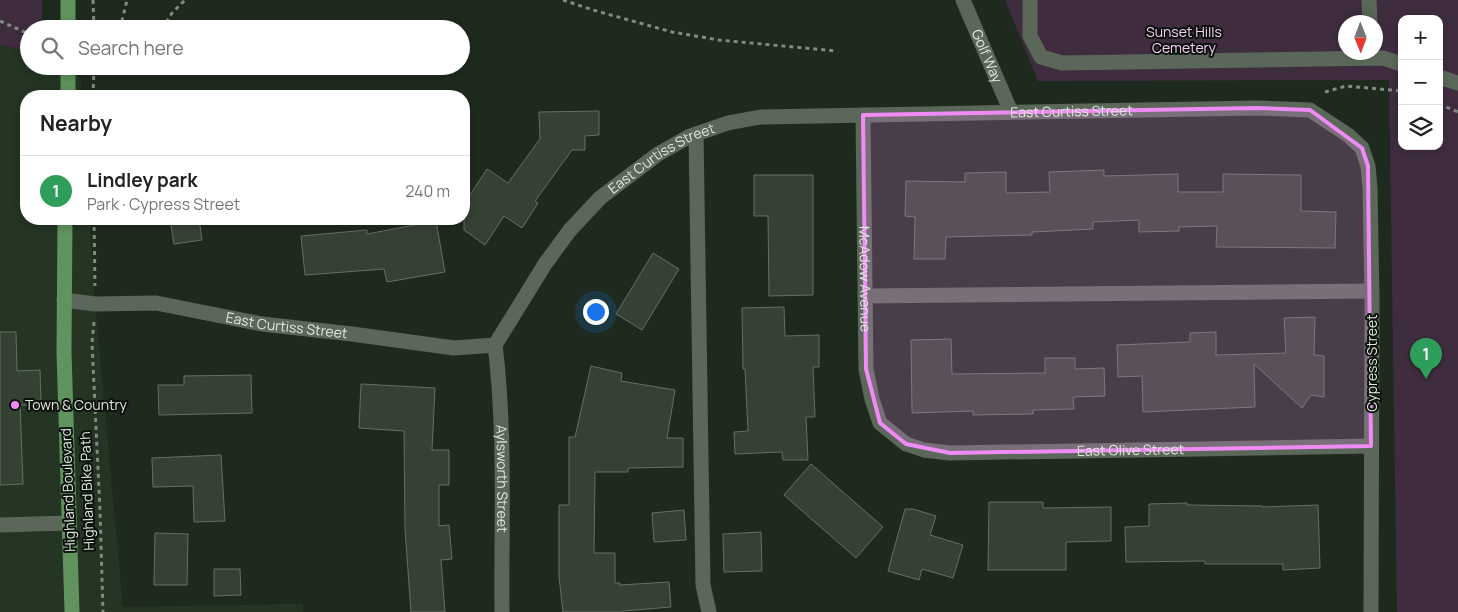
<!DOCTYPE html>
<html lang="en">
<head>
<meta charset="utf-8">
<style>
  :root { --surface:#fff; --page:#f6f6f6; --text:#222; --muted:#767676; --line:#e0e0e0; --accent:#0b8043 }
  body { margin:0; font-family:Manrope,sans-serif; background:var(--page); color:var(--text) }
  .controls { position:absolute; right:15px; top:15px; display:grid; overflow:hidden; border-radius:10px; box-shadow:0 2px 8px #0003 }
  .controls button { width:45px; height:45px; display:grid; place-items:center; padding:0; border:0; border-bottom:1px solid var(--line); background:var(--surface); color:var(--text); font:25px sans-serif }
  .compass { position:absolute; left:1338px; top:15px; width:45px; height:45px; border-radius:50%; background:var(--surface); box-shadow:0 2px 8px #0003; rotate:179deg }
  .you { position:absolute; left:595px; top:311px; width:18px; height:18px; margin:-12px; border:4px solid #fff; border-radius:50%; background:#1a73e8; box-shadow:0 0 0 8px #1a73e833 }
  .badge { display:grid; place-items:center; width:32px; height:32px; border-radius:50%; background:var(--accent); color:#fff; font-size:16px; font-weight:700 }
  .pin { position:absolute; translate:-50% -41px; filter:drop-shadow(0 1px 2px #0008) }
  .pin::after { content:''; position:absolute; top:26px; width:18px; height:15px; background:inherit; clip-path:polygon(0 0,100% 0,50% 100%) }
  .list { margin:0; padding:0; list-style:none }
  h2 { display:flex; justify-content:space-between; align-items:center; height:65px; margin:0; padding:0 20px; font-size:21px }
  h2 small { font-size:16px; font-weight:400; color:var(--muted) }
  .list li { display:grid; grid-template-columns:32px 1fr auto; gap:15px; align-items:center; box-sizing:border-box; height:70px; padding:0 20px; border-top:1px solid var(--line) }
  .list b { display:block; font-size:19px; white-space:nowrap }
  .list p { margin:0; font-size:16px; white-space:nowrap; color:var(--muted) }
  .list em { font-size:16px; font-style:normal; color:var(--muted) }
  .icon { flex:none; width:28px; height:28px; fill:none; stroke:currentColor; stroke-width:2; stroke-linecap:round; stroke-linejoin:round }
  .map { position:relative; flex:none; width:1458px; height:612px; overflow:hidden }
  .search { position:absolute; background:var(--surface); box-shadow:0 2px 8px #0003; left:20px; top:20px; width:450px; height:55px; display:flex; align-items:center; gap:12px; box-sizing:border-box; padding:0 18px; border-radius:28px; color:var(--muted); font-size:19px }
  .panel { position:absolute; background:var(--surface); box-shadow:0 2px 8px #0003; left:20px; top:90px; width:450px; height:135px; border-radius:20px }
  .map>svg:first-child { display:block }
</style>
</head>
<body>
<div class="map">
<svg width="1458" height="612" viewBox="0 0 1458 612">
  <rect width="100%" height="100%" fill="#1e2a1d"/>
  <path fill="#243523" d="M 0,45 L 29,51 L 29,66 L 62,66 L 81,78 L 82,96 L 26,96 L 26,219 L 90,219 L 95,304 L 123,607 L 303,604 L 303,612 L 0,612 Z"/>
  <g fill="#3f2d3f" fill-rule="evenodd">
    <path d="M 0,0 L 42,0 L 42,29 L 29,29 L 29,51 L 0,45 Z"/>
    <path d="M 1005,0 L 1458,0 L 1458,612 L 1397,612 L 1389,80 L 1038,81 ZM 1402,19 L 1439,19 L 1439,146 L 1402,146 ZM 1346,22 L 1376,22 L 1376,52 L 1346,52 Z"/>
  </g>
  <g fill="#344133" stroke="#637162">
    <path d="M 599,111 L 599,135 L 585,136 L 585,150 L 572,150 L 535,201 L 538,203 L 522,228 L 504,216 L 485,245 L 464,230 L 464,204 L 487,169 L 508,183 L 540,139 L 539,112 Z"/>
    <path d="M 1104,170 L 1104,176 L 1178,174 L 1178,192 L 1223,192 L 1223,174 L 1301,175 L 1301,211 L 1336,212 L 1335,248 L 1216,247 L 1217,226 L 1179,227 L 1179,231 L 1139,232 L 1139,220 L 1093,222 L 1093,229 L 1032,232 L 1032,235 L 946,237 L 945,259 L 914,259 L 915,217 L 905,216 L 906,181 L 965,182 L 965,173 L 1006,172 L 1006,193 L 1050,192 L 1049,172 Z"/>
    <path d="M 754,175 L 813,175 L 813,295 L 769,296 L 768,216 L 754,216 Z"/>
    <path d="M 170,219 L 199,219 L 202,240 L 174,244 Z"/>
    <path d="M 436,221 L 445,272 L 387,282 L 384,269 L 305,275 L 301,236 L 367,230 L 367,234 Z"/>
    <path d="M 653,253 L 679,269 L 642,330 L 616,314 Z"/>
    <path d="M 784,307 L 785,336 L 819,335 L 819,367 L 813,367 L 815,417 L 806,417 L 808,460 L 783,460 L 782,452 L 735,454 L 734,432 L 748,431 L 745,369 L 743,369 L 742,308 Z"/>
    <path d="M 1315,317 L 1314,355 L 1324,356 L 1324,397 L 1311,395 L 1302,408 L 1254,364 L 1255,407 L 1143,412 L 1142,376 L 1118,377 L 1117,345 L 1190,342 L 1190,333 L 1216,332 L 1216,355 L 1286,353 L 1284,318 Z"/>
    <path d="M 0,332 L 16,332 L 17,371 L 40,370 L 41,405 L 20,405 L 23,484 L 0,485 Z"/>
    <path d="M 951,339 L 952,374 L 1045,373 L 1045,358 L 1075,358 L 1075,369 L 1104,368 L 1105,396 L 1073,397 L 1074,409 L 1033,410 L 1033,414 L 973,415 L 973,411 L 912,413 L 911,340 Z"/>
    <path d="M 591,366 L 622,373 L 621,381 L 675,390 L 667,438 L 683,438 L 683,467 L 628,468 L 628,472 L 595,472 L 594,553 L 615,553 L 615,583 L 620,583 L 620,585 L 669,582 L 671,607 L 623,611 L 623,612 L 563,612 L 559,577 L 559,505 L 569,505 L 569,437 L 575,437 Z"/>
    <path d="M 251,375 L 252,413 L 159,415 L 158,385 L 184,385 L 184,376 Z"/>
    <path d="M 361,384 L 435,388 L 432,450 L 449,450 L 449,485 L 439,485 L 439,526 L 449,525 L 452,559 L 441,560 L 445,612 L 411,612 L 405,529 L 404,431 L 359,428 Z"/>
    <path d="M 221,455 L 225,521 L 194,522 L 193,486 L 153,487 L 152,458 Z"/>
    <path d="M 811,464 L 883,527 L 856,558 L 784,495 Z"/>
    <path d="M 989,502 L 1043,502 L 1043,508 L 1111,507 L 1111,541 L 1066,542 L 1066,570 L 988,570 Z"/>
    <path d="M 1187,503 L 1187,505 L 1262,506 L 1262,507 L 1318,505 L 1320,568 L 1283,570 L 1283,564 L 1205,564 L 1205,561 L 1126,562 L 1125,527 L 1149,526 L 1149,504 Z"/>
    <path d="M 905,509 L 913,509 L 936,516 L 930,535 L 963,545 L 953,578 L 922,569 L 919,580 L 888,571 Z"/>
    <path d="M 684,510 L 686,540 L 654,542 L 652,513 Z"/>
    <path d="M 761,532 L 762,571 L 724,572 L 723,534 Z"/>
    <path d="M 155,533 L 188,534 L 187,585 L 154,585 Z"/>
    <path d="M 214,569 L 240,569 L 241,595 L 214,596 Z"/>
  </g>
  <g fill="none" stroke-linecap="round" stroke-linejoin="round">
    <g stroke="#828c82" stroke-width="3" stroke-dasharray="4 4" stroke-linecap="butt">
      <path d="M 93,0 L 94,29"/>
      <path d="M 563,0 L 593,10 L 672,32 L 719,40 L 836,51"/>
      <path d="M 0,21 L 29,34"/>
      <path d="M 120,29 L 127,0"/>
      <path d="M 162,29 L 172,13 L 185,0"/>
      <path d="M 1325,92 L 1346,86 L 1402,91"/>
      <path d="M 93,96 L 94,66"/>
      <path d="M 1439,104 L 1458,112"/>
      <path d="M 94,219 L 95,286"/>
      <path d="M 94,322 L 92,343 L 100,511 L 103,612"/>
    </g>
    <g stroke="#5b6859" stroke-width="15">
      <path id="s1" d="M 963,0 L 1011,112"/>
      <path d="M 1030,0 L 1030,36 L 1041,57 L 1062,63 L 1383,58 L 1402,64"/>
      <path d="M 1369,0 L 1370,22"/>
      <path d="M 1439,77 L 1458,83"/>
      <path id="s2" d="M 863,115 L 866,369 L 872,399 L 880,423 L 906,444 L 924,450 L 950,453 L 1371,446"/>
      <path d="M 696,134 L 703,585 L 709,612"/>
      <path d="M 865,296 L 1372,291"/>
      <path id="s3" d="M 64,300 L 95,304 L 156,303 L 262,324 L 352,334 L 454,348 L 495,345 L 545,264 L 570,230 L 600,198 L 658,154 L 690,136 L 728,123 L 760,117 L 1257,108 L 1310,110 L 1348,135 L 1362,148 L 1368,166 L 1370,188 L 1372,301 L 1371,612"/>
      <path id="s4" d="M 495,345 C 506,434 501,523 502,612"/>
      <path d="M 0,525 L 69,523"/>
    </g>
    <g stroke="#60935d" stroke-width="15">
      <path d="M 68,0 L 68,29"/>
      <path d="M 68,96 L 68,66"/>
      <path d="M 65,219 L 64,352 L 72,612"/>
    </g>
  </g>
  <path fill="#f08bf5" fill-opacity="0.2" stroke="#f08bf5" stroke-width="4" stroke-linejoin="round" d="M 1257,108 L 1310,110 L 1362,148 L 1368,166 L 1371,446 L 950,453 L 906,444 L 880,423 L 866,369 L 863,115 Z"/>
  <circle fill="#f08bf5" stroke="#0b110b" stroke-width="2" cx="15" cy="405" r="5"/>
  <g text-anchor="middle" stroke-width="4" stroke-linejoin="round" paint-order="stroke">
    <g font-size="14" fill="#f7cdf8" stroke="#0b110b">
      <text x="1184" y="37">Sunset Hills<tspan x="1184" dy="16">Cemetery</tspan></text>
    </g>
    <g font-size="14" fill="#e0e8e0" stroke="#0b110b">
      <text dy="5" stroke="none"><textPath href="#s1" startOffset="61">Golf Way</textPath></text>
      <text dy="5" stroke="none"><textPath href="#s3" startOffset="1110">East Curtiss Street</textPath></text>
      <text dy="5" stroke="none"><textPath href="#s3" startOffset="690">East Curtiss Street</textPath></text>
      <text dy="5" stroke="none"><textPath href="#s2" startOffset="164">McAdow Avenue</textPath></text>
      <text dy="5" stroke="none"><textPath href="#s3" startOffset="225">East Curtiss Street</textPath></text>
      <text transform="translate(1372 363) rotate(-90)" y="5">Cypress Street</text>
      <text dy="5" stroke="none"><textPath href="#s2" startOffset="569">East Olive Street</textPath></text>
      <text dy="5" stroke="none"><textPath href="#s4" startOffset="134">Aylsworth Street</textPath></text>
      <text transform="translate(68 490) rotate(-92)" y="5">Highland Boulevard</text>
      <text transform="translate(87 491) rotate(-92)" y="5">Highland Bike Path</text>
    </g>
    <g font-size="14" fill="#e0e8e0" stroke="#0b110b" text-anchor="start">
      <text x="25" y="410">Town &amp; Country</text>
    </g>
  </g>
</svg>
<div class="controls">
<button>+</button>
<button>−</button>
<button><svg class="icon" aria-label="layers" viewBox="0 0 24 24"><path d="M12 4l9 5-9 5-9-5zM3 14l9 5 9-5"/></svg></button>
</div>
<svg class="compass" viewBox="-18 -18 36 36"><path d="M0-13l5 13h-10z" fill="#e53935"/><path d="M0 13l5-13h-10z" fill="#767676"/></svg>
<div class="you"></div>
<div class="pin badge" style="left:1426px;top:379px;background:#2e9e5b">1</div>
<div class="search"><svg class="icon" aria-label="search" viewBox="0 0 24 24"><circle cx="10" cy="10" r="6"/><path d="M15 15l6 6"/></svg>Search here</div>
<section class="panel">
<h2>Nearby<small></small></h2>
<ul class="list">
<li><span class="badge" style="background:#2e9e5b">1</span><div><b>Lindley park</b><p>Park · Cypress Street</p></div><em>240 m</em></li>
</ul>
</section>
</div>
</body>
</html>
